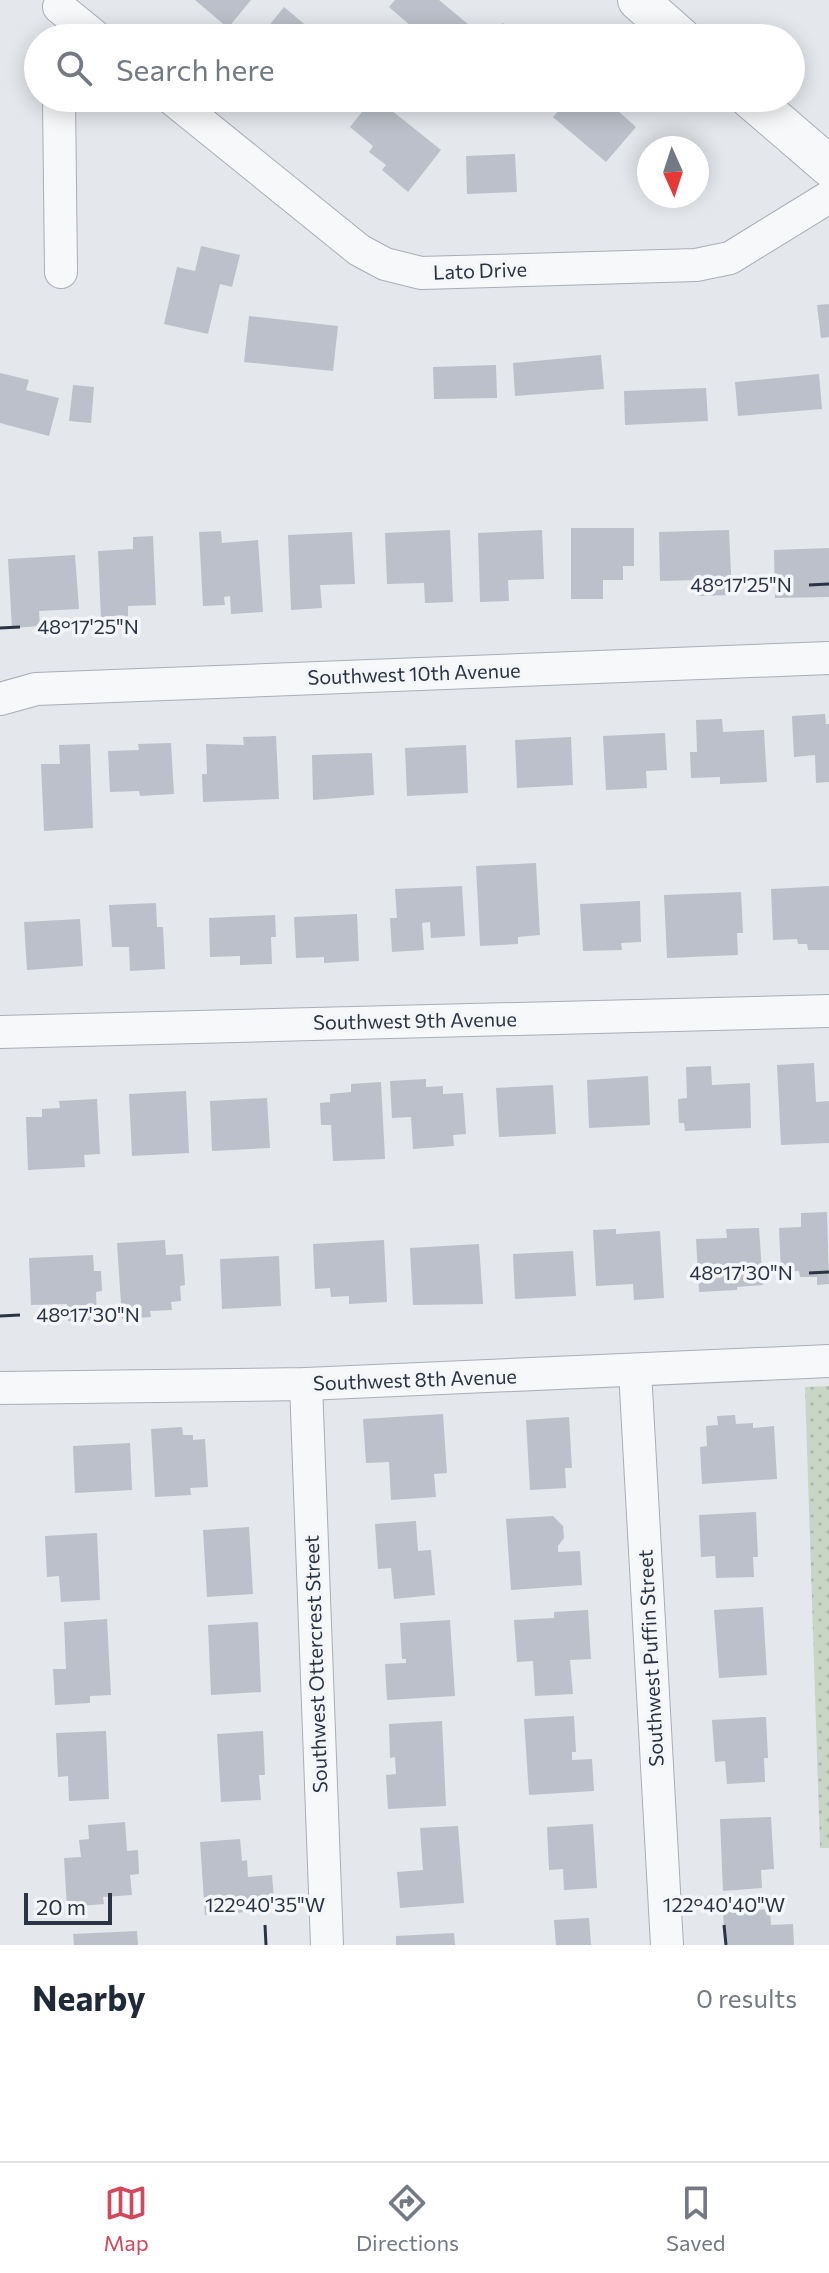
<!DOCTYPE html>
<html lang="en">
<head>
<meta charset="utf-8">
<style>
  :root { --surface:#fff; --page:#f2f2f3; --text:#1f2937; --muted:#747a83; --line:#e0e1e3; --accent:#d1495b }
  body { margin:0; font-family:Commissioner,sans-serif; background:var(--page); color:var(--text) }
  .compass { position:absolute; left:637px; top:136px; width:72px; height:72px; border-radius:50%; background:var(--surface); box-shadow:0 4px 20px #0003; rotate:177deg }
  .scale { position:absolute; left:24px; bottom:20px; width:88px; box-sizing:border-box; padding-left:8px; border:4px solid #2b3445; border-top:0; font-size:22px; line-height:28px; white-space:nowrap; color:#2b3445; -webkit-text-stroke:6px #f4f6f9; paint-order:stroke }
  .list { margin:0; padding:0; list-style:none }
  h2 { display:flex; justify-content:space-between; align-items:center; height:104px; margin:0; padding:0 32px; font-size:34px }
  h2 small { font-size:26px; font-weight:400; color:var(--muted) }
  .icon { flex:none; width:44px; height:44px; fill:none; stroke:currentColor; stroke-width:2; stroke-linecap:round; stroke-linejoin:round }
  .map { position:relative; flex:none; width:829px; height:1945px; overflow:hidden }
  .search { position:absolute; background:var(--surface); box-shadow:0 4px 20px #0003; left:24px; right:24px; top:24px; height:88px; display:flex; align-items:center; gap:20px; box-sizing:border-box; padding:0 28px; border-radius:44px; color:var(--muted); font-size:30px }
  .sheet { height:216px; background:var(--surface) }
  nav { display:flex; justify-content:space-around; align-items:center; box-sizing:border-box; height:112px; border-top:2px solid var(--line); background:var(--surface); font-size:22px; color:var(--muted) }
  nav a { display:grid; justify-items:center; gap:4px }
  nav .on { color:var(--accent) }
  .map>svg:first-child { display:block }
</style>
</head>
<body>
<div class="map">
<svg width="829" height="1945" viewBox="0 0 829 1945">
  <defs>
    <pattern id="park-dots" width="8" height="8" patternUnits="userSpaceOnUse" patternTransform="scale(2)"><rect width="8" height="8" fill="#c9d6c5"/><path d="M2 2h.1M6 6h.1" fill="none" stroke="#adb8ab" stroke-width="1.8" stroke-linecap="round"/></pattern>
  </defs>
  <rect width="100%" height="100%" fill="#e4e7ec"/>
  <path fill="url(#park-dots)" d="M 829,1386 L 829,1848 L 820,1848 L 805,1387 Z"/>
  <g fill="#bbc0ca">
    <path d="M 195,0 L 251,0 L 228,28 Z"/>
    <path d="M 395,0 L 439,0 L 469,25 L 457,38 L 425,38 L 389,7 Z"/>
    <path d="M 284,7 L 321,38 L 259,38 Z"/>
    <path d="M 503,23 L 521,38 L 490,38 Z"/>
    <path d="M 373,98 L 376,98 L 441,150 L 408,192 L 382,170 L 386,165 L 369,152 L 373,146 L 350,127 Z"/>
    <path d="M 570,98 L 613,98 L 609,103 L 636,127 L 606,162 L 553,117 Z"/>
    <path d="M 515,154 L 517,192 L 467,194 L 466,156 Z"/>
    <path d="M 201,246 L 240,255 L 232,287 L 220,284 L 208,334 L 164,324 L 177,267 L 195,271 Z"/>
    <path d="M 829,304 L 829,337 L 821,338 L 817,305 Z"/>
    <path d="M 249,316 L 338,326 L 333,371 L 244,362 Z"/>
    <path d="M 601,355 L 604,389 L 515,396 L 513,363 Z"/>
    <path d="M 496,365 L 497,398 L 434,399 L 433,367 Z"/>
    <path d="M 0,373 L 29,380 L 26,390 L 59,398 L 49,436 L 0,423 Z"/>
    <path d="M 819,374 L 822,409 L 738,416 L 735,382 Z"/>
    <path d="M 73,385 L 94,387 L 91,423 L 69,421 Z"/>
    <path d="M 706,388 L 708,421 L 625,425 L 624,391 Z"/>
    <path d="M 571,528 L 634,528 L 634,566 L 623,566 L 623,580 L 603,580 L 603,599 L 571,599 Z"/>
    <path d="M 450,530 L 453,602 L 425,603 L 424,583 L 387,584 L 385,533 Z"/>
    <path d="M 542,530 L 544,579 L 508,580 L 509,601 L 480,602 L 478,533 Z"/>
    <path d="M 729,530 L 732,595 L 698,596 L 697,580 L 660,581 L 659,532 Z"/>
    <path d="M 221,531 L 222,543 L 258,540 L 263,612 L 231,614 L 230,596 L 224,597 L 225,605 L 203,606 L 199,532 Z"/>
    <path d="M 352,532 L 355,584 L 320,585 L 322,608 L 291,610 L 288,535 Z"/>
    <path d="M 153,536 L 156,605 L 128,606 L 128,619 L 101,620 L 98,551 L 133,549 L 133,537 Z"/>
    <path d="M 829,548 L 829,597 L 775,598 L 774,550 Z"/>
    <path d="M 75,555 L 79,609 L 39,611 L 40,626 L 12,628 L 8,559 Z"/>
    <path d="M 825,714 L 826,724 L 829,724 L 829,782 L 816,783 L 815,755 L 794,757 L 792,716 Z"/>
    <path d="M 722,719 L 723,732 L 764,730 L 767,782 L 720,784 L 720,777 L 691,778 L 690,752 L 697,752 L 696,720 Z"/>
    <path d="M 665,733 L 667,770 L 646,771 L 647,788 L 606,790 L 603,736 Z"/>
    <path d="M 276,736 L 279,799 L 203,802 L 202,774 L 207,774 L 206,744 L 244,745 L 243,737 Z"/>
    <path d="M 571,737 L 573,785 L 517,788 L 515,740 Z"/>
    <path d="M 171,743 L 174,794 L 140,796 L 139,791 L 110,792 L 108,751 L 139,750 L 138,744 Z"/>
    <path d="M 90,744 L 93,828 L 44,831 L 41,764 L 60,764 L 59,745 Z"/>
    <path d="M 466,745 L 468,793 L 407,796 L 405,748 Z"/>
    <path d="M 372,753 L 374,795 L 313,800 L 312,755 Z"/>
    <path d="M 536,863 L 540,935 L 518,937 L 518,944 L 480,946 L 476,866 Z"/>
    <path d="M 462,886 L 465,936 L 431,938 L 430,922 L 422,923 L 424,950 L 392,952 L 390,918 L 397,918 L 395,889 Z"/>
    <path d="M 829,886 L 829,950 L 808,950 L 807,944 L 798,944 L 797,939 L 773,940 L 771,889 Z"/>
    <path d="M 741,892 L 743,933 L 737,933 L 738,955 L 667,958 L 664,895 Z"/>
    <path d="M 640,901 L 641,942 L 621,943 L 622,950 L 583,951 L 580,904 Z"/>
    <path d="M 156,903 L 157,927 L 163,927 L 165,969 L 130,971 L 129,947 L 112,947 L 109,905 Z"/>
    <path d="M 357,914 L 359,961 L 324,963 L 324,957 L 296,958 L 294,917 Z"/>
    <path d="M 275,915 L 276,937 L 271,937 L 272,964 L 240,965 L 240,956 L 210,957 L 209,918 Z"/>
    <path d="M 80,919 L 83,966 L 27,970 L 24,922 Z"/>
    <path d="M 814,1063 L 816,1102 L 829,1101 L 829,1143 L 781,1145 L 777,1065 Z"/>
    <path d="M 711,1066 L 712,1085 L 750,1083 L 751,1128 L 685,1131 L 684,1123 L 679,1123 L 678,1099 L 687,1098 L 686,1067 Z"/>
    <path d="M 648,1076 L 650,1125 L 589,1128 L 587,1080 Z"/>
    <path d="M 426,1079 L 426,1087 L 443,1086 L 443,1094 L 463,1093 L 466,1134 L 453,1135 L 454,1146 L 413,1149 L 411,1117 L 392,1118 L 390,1081 Z"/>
    <path d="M 381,1082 L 385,1159 L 333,1161 L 331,1125 L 321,1125 L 320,1103 L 330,1102 L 330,1094 L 351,1092 L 351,1084 Z"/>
    <path d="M 553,1085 L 556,1134 L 499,1137 L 496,1088 Z"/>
    <path d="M 186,1091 L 189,1153 L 132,1156 L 129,1094 Z"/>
    <path d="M 267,1098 L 270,1148 L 212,1151 L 210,1101 Z"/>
    <path d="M 97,1099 L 100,1154 L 84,1155 L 85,1167 L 28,1170 L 26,1117 L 42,1117 L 42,1109 L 60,1108 L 59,1101 Z"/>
    <path d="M 827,1212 L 829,1284 L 817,1285 L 817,1277 L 800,1277 L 799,1271 L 781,1272 L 779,1228 L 801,1227 L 801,1213 Z"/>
    <path d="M 759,1228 L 763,1285 L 737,1287 L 737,1290 L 699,1292 L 696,1239 L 727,1238 L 726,1229 Z"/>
    <path d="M 616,1229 L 616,1234 L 660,1231 L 664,1298 L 634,1300 L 633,1284 L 596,1286 L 593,1230 Z"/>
    <path d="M 165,1240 L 166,1255 L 183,1254 L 185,1285 L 180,1286 L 181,1301 L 171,1302 L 172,1310 L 150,1311 L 151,1317 L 122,1319 L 117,1243 Z"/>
    <path d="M 384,1240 L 387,1302 L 349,1304 L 349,1296 L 331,1297 L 330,1288 L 315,1289 L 313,1244 Z"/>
    <path d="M 479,1244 L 483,1304 L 413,1305 L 410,1248 Z"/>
    <path d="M 573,1251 L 576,1296 L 515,1299 L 513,1254 Z"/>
    <path d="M 93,1255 L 94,1271 L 101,1271 L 102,1291 L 96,1292 L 97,1320 L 68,1321 L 67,1304 L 31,1305 L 29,1258 Z"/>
    <path d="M 279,1256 L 281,1306 L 222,1309 L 220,1259 Z"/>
    <path d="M 443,1414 L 447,1473 L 434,1474 L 436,1497 L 391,1500 L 389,1462 L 366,1463 L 363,1419 Z"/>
    <path d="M 735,1415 L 736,1424 L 753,1423 L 753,1428 L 774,1426 L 777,1479 L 702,1484 L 700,1447 L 707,1446 L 706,1426 L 718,1425 L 717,1416 Z"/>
    <path d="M 569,1417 L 572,1468 L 565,1468 L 566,1488 L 530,1490 L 526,1420 Z"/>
    <path d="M 182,1427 L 183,1435 L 193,1435 L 193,1440 L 205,1439 L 208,1487 L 190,1488 L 191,1495 L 155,1497 L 151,1429 Z"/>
    <path d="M 130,1443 L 132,1490 L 75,1493 L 73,1446 Z"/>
    <path d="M 756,1512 L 758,1557 L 753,1557 L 754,1577 L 716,1578 L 715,1556 L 701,1557 L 699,1515 Z"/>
    <path d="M 553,1516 L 563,1526 L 564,1538 L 558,1546 L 558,1552 L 580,1551 L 582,1585 L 511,1590 L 506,1519 Z"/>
    <path d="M 416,1521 L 418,1551 L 431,1550 L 435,1595 L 394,1599 L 391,1568 L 378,1569 L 375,1524 Z"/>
    <path d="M 249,1527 L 253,1594 L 207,1597 L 203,1530 Z"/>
    <path d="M 97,1533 L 100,1600 L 61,1602 L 59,1576 L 47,1577 L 45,1536 Z"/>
    <path d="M 763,1607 L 767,1675 L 719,1678 L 714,1610 Z"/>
    <path d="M 588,1610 L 591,1659 L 570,1660 L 573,1694 L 535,1696 L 533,1661 L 517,1662 L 514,1620 L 554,1618 L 554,1612 Z"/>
    <path d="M 107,1619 L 111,1695 L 90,1696 L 90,1703 L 55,1705 L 53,1669 L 66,1669 L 64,1622 Z"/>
    <path d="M 450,1620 L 455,1696 L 387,1700 L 385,1664 L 406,1663 L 406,1659 L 402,1659 L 400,1623 Z"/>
    <path d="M 258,1622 L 261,1692 L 211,1695 L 208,1625 Z"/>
    <path d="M 574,1716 L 576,1752 L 572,1752 L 572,1760 L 592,1759 L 594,1791 L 529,1795 L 524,1719 Z"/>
    <path d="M 766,1717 L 768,1758 L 764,1758 L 765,1782 L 727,1784 L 725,1761 L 715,1762 L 712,1720 Z"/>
    <path d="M 442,1721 L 446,1806 L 388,1809 L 386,1775 L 396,1774 L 395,1757 L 390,1758 L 389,1724 Z"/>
    <path d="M 106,1731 L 109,1799 L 69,1801 L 68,1776 L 58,1777 L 56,1733 Z"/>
    <path d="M 263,1731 L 265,1775 L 259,1775 L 261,1800 L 221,1802 L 217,1734 Z"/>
    <path d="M 771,1817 L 774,1869 L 761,1870 L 762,1888 L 723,1891 L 720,1819 Z"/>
    <path d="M 125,1822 L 127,1851 L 138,1850 L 139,1874 L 130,1875 L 132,1895 L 103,1897 L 104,1904 L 67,1907 L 64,1858 L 81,1857 L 79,1840 L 89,1839 L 88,1825 Z"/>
    <path d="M 593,1824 L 597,1888 L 564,1890 L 563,1869 L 549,1870 L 547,1827 Z"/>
    <path d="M 458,1826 L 464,1903 L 400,1908 L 397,1872 L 423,1870 L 420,1828 Z"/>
    <path d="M 240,1839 L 242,1861 L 247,1860 L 248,1877 L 272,1875 L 275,1910 L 205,1915 L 200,1842 Z"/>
    <path d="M 770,1909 L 771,1925 L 793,1924 L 794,1945 L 725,1945 L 723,1912 Z"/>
    <path d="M 589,1918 L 591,1945 L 556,1945 L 554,1920 Z"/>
    <path d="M 137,1931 L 138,1945 L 74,1945 L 73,1934 Z"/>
    <path d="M 454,1933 L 455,1945 L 396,1945 L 396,1936 Z"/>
  </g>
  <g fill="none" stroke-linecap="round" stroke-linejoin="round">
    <defs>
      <g id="minor">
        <path d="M 59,7 L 97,38"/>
        <path d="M 59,98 L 61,272"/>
        <path d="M 171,98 L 359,250 L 385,264 L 421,273 L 696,265 L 730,258 L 829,197"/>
        <path d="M 0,699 L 36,689 L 829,658"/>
        <path d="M 0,1032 L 829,1011"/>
        <path d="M 635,1371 L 667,1945"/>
        <path d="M 306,1384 L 327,1945"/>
        <path d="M 0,1388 L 306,1384 L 829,1361"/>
      </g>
      <g id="tertiary">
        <path d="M 638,0 L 681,38"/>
        <path d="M 750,98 L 829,166"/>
      </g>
    </defs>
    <use href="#minor" stroke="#a9aeb7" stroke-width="34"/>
    <use href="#tertiary" stroke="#a9aeb7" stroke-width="42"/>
    <use href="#minor" stroke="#f7f8fa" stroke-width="32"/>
    <use href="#tertiary" stroke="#f7f8fa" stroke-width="40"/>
  </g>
  <path fill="none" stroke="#2b3445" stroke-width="3" d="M 809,585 L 829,584M 0,628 L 20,627M 809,1273 L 829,1272M 0,1316 L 20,1315M 265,1925 L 266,1945M 724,1925 L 726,1945"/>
  <g text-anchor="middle" stroke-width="7" stroke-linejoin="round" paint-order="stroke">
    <g font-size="20" fill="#2b3445" stroke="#f4f6f9">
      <text transform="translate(480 271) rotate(-2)" y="7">Lato Drive</text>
      <text transform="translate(414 674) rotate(-2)" y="7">Southwest 10th Avenue</text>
      <text transform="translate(415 1021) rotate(-1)" y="7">Southwest 9th Avenue</text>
      <text transform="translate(415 1380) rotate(-2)" y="7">Southwest 8th Avenue</text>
      <text transform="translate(651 1658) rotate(-93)" y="7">Southwest Puffin Street</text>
      <text transform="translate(316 1664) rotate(-92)" y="7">Southwest Ottercrest Street</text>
    </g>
  </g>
  <g font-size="20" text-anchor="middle" fill="#2b3445" stroke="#f4f6f9" stroke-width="7" stroke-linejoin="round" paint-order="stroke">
    <text x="741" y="592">48°17'25"N</text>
    <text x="88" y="634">48°17'25"N</text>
    <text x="741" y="1280">48°17'30"N</text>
    <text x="88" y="1322">48°17'30"N</text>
    <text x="265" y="1912">122°40'35"W</text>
    <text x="724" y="1912">122°40'40"W</text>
  </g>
</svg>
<svg class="compass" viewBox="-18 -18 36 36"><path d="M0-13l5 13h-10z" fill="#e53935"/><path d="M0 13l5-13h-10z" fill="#747a83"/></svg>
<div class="scale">20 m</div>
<div class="search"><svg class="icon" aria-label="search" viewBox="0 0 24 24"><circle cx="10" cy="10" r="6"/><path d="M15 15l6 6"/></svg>Search here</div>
</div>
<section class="sheet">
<h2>Nearby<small>0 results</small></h2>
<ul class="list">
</ul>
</section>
<nav>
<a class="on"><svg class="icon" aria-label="map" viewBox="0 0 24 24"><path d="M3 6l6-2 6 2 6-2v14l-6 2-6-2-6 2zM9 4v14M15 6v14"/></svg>Map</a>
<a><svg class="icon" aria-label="directions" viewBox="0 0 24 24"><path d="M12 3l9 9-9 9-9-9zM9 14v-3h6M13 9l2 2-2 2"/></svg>Directions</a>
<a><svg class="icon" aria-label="saved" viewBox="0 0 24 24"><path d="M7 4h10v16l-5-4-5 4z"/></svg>Saved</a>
</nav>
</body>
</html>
